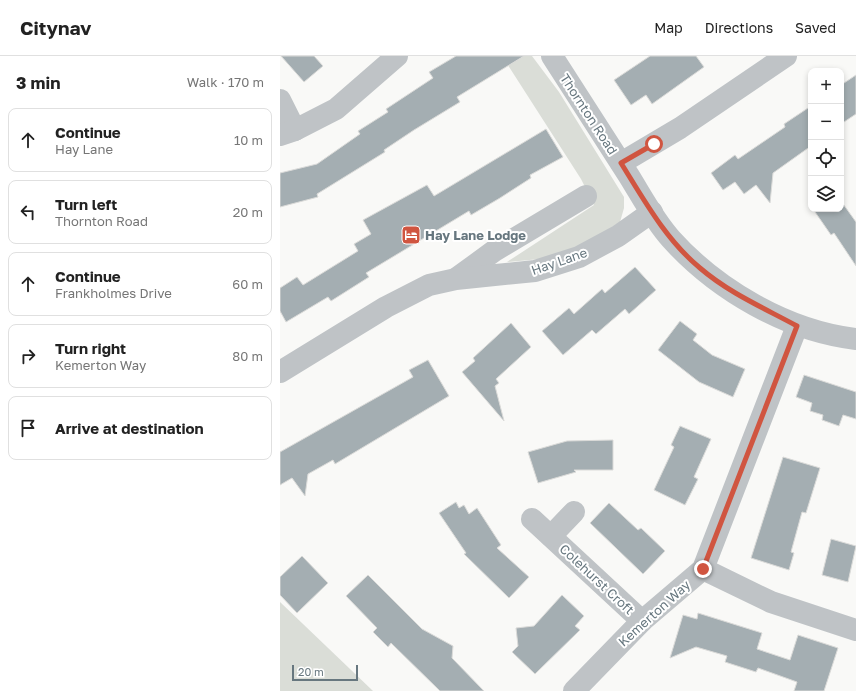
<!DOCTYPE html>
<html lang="en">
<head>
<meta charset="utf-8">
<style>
  :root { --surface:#fff; --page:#f2f2f2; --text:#222; --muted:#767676; --line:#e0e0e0 }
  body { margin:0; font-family:"Golos Text",sans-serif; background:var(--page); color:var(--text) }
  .controls { position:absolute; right:12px; top:12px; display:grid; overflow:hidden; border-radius:8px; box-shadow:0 2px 6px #0003 }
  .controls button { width:36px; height:36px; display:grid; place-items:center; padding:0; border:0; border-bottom:1px solid var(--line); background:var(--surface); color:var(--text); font:20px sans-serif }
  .scale { position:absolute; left:12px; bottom:10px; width:66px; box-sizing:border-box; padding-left:4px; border:2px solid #67777f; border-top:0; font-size:11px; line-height:14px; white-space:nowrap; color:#67777f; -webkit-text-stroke:3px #fff; paint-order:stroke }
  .stop { position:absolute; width:12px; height:12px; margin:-9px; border:3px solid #d05540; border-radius:50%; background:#fff }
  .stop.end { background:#d05540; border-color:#fff; box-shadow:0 1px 4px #0008 }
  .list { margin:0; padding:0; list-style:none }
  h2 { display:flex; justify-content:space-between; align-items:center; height:52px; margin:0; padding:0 16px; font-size:17px }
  h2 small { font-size:13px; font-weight:400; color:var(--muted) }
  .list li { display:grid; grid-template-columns:26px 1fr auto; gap:12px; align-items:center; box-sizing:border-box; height:64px; margin:0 8px 8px; padding:0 8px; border:1px solid var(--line); border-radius:8px }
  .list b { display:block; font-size:15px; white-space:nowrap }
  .list p { margin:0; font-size:13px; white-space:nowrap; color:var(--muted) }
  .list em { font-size:13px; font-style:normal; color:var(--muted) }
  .icon { flex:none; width:22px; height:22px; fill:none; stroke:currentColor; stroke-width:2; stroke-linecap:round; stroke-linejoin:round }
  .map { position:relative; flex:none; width:576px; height:635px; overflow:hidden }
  header { display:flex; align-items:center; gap:24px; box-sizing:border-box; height:56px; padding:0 20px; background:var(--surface); border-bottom:1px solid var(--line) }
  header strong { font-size:19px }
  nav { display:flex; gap:22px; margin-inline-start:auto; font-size:14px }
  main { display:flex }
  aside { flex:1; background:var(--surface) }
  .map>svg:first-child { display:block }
</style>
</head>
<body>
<header>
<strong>Citynav</strong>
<nav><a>Map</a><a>Directions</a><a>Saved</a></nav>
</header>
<main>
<aside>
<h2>3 min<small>Walk · 170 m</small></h2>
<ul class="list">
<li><svg class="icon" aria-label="ahead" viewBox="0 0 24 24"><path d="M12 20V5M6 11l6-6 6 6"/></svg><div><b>Continue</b><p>Hay Lane</p></div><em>10 m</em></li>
<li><svg class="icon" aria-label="left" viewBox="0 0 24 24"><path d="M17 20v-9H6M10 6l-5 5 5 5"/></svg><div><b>Turn left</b><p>Thornton Road</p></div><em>20 m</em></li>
<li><svg class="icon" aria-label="ahead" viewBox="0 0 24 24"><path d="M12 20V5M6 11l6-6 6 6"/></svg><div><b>Continue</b><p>Frankholmes Drive</p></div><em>60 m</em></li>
<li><svg class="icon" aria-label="right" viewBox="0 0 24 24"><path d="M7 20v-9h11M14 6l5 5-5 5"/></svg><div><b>Turn right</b><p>Kemerton Way</p></div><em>80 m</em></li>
<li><svg class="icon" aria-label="arrive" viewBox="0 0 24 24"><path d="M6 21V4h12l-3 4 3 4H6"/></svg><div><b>Arrive at destination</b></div></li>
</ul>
</aside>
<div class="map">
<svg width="576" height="635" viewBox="0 0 576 635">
  <rect width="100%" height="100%" fill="#f9f9f7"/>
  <g fill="#daddd7">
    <path d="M 222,0 L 252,0 L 279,36 L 344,141 L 344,152 L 340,166 L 307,188 L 260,203 L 227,206 L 314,149 L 301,123 Z"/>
    <path d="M 0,546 L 93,635 L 0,635 Z"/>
  </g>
  <g fill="#a4aeb2" stroke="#dbdbd9">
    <path d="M 1,0 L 34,0 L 43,10 L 24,26 Z"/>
    <path d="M 176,0 L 244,0 L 177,41 L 180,46 L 134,74 L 104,94 L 105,96 L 37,138 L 38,141 L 0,151 L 0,117 L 37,108 L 80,78 L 78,75 L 108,56 L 106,53 L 153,22 L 149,16 Z"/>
    <path d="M 370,0 L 416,0 L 424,11 L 372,48 L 366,39 L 351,49 L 334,24 Z"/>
    <path d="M 576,19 L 576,58 L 561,68 L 561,29 Z"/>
    <path d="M 531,50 L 531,90 L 493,117 L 490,147 L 476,129 L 464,138 L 455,126 L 443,134 L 431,117 L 455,99 L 458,103 L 505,71 L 504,68 Z"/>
    <path d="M 266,73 L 283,101 L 250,119 L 251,122 L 220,142 L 191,159 L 189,155 L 86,217 L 89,221 L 51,245 L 48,241 L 6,266 L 0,255 L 0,232 L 17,221 L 23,229 L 78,195 L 74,188 L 91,178 L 83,164 L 147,129 L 154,140 Z"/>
    <path d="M 561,145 L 576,166 L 576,210 L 554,177 L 551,179 L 533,153 L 561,153 Z"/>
    <path d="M 355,211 L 376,234 L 349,258 L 345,253 L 316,278 L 312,274 L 283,299 L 262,275 L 289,252 L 294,258 L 322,233 L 325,237 Z"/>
    <path d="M 400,265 L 417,278 L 413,284 L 432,299 L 465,313 L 453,341 L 419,326 L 378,294 Z"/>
    <path d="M 231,267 L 251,291 L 216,323 L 219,327 L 215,330 L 224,365 L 182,316 L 195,305 L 193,302 Z"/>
    <path d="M 148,304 L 169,340 L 55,408 L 53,404 L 28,418 L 25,440 L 12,422 L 0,429 L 0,396 L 133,321 L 129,314 Z"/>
    <path d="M 524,319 L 576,336 L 576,363 L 563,359 L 559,370 L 542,364 L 543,359 L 530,355 L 532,347 L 516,341 Z"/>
    <path d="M 400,370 L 431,383 L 414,421 L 418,423 L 405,449 L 374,434 L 394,391 L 391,389 Z"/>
    <path d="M 333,384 L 333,414 L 294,414 L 296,416 L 258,427 L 248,396 L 287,385 Z"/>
    <path d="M 503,401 L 540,412 L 526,457 L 522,456 L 511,496 L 514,497 L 509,514 L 471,502 Z"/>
    <path d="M 176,446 L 179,452 L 184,449 L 189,458 L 197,452 L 221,489 L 217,492 L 249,521 L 229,542 L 184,498 L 186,497 L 159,457 Z"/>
    <path d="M 329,447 L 358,474 L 361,472 L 385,495 L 363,518 L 310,467 Z"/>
    <path d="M 551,483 L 576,490 L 568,526 L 542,519 Z"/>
    <path d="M 22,500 L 48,527 L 17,557 L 0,539 L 0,521 Z"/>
    <path d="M 88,519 L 142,573 L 173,590 L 172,602 L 204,635 L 160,635 L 111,587 L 108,591 L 93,576 L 97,572 L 66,540 Z"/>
    <path d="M 282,539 L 304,560 L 295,570 L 300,574 L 255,618 L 232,596 L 238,590 L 236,572 L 254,570 Z"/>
    <path d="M 418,557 L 482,577 L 477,593 L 510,604 L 518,579 L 558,592 L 544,635 L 514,635 L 517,626 L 478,612 L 476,616 L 445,606 L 447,600 L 416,591 L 390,602 L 403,559 L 417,563 Z"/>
  </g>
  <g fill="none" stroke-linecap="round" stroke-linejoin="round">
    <g stroke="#bfc3c6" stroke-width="22">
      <path d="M 0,44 L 15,74"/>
      <path d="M 0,79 L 15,74 L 56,53 L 117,0"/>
      <path d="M 341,107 L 400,72 L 506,0"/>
      <path d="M 177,222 L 214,195 L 306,140"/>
      <path d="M 0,316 L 106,251 L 149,229 L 176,223 L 255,215 L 299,201 L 338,180 L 372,156"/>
      <path d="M 252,463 L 362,565"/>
      <path d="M 271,480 L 294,456"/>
      <path d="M 423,513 L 491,546 L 576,574"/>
      <path d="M 294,635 L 362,565 L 423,513 L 517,270"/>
    </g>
    <path stroke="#bfc3c6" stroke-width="22" d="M 272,0 C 298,40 323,80 349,120 C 362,141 374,164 391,183 C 437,234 507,275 576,283"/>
  </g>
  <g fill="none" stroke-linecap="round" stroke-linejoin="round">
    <path stroke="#d05540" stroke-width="5" d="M 374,88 L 341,107 C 364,144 386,184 420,212 C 449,237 484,252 517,270 L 423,513"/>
  </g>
  <defs>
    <symbol id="hotel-square" viewBox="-11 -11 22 22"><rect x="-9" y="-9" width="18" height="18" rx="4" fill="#d05540" stroke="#fff"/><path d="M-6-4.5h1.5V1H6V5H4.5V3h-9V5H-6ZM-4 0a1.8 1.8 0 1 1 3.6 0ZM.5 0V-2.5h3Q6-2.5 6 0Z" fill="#fff"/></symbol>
  </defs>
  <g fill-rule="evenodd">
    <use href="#hotel-square" x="120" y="168" width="22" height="22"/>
  </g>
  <g text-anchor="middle" stroke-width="4" stroke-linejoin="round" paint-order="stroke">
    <g font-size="13" fill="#67777f" stroke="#fff">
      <text transform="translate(309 58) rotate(57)" y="5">Thornton Road</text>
      <text transform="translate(279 205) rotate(-19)" y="5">Hay Lane</text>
      <text transform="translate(317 523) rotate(43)" y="5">Colehurst Croft</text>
      <text transform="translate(374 557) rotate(-42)" y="5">Kemerton Way</text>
    </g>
    <g font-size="13" font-weight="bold" fill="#67777f" stroke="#fff" text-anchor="start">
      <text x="145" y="184">Hay Lane Lodge</text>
    </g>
  </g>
</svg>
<div class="controls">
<button>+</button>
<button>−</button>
<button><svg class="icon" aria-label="locate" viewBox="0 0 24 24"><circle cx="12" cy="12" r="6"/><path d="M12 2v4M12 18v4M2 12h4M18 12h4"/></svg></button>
<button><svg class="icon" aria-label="layers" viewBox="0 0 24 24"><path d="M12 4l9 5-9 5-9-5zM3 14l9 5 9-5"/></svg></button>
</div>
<div class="scale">20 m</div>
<div class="stop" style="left:374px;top:88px"></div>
<div class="stop end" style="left:423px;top:513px"></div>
</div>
</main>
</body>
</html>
